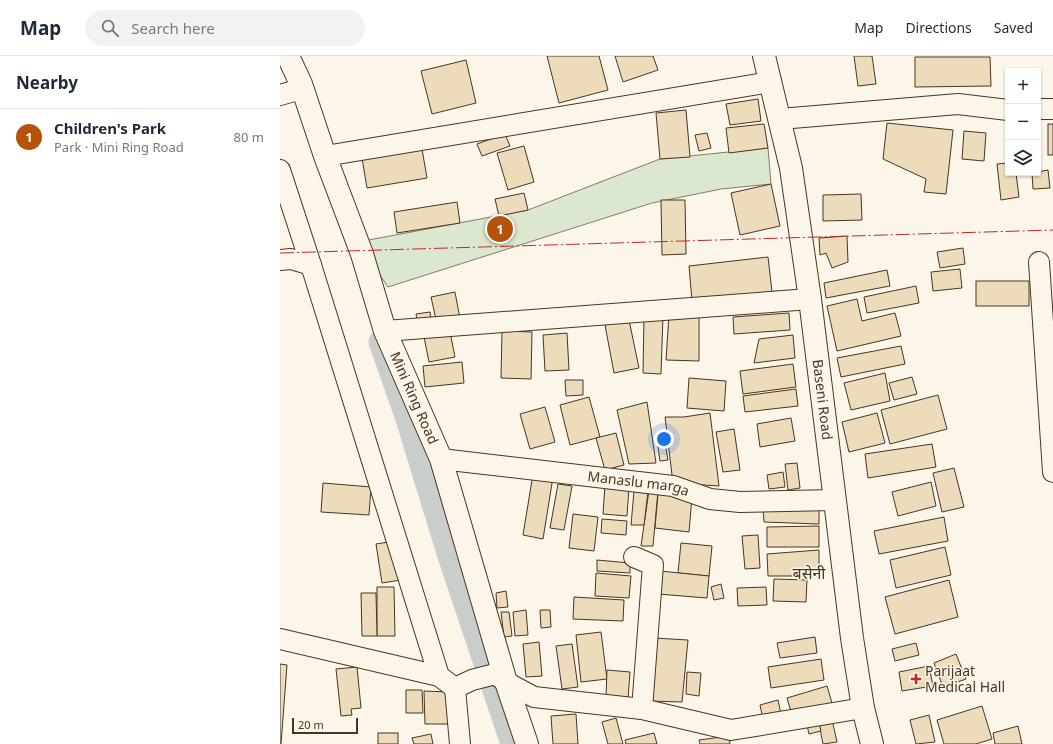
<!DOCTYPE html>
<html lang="en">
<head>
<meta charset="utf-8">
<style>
  :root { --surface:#fff; --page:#f2f2f3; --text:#1f2937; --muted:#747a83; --line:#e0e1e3; --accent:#b45309 }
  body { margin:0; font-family:"Noto Sans","Noto Sans Devanagari",sans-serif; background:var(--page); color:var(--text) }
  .controls { position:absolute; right:12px; top:12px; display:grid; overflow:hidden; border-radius:0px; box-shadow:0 1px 3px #0004 }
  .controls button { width:36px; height:36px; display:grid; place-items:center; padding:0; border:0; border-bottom:1px solid var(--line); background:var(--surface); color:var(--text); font:20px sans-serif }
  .scale { position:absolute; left:12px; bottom:10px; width:66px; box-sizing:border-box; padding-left:4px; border:2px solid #4a3520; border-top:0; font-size:11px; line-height:14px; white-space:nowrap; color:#4a3520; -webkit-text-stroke:3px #fbf6e9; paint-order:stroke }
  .you { position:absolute; left:384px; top:383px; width:14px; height:14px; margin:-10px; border:3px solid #fff; border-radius:50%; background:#1a73e8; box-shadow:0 0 0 6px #1a73e833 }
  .badge { display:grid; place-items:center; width:26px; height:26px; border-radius:50%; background:var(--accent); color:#fff; font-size:13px; font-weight:700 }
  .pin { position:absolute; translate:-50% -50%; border:2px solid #fff; box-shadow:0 1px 4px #0006 }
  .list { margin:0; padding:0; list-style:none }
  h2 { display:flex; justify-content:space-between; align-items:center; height:52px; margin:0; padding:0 16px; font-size:17px }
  h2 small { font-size:13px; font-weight:400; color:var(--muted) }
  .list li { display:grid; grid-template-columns:26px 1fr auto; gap:12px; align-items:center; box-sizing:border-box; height:56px; padding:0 16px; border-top:1px solid var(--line) }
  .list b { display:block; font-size:15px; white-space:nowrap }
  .list p { margin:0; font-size:13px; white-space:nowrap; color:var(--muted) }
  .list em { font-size:13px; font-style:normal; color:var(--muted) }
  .icon { flex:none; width:22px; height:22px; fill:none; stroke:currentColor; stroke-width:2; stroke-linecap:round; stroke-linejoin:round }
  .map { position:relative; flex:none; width:773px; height:688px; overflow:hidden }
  header { display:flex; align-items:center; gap:24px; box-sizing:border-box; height:56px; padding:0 20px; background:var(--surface); border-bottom:1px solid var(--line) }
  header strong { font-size:19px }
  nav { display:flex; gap:22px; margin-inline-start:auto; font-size:14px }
  .search { width:280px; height:36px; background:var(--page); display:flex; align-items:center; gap:10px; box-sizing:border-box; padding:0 14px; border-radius:22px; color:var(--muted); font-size:15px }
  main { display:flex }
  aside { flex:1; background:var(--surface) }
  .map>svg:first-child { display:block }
</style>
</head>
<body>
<header>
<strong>Map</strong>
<div class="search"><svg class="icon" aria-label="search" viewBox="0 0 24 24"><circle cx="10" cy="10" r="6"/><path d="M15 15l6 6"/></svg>Search here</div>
<nav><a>Map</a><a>Directions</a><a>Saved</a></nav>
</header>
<main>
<aside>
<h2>Nearby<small></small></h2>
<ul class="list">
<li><span class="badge">1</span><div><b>Children's Park</b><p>Park · Mini Ring Road</p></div><em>80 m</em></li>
</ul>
</aside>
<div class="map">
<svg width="773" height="688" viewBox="0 0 773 688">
  <rect width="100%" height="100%" fill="#fbf6e9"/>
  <path fill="#dce7d0" stroke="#887966" d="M 488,92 L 491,128 L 441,133 L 372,147 L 108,231 L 78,186 L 248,154 L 380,103 Z"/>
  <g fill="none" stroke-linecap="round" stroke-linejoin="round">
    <path stroke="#c9cecd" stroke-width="23" d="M 100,286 L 126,360 L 168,497 L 232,688"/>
  </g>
  <g fill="#ecdcbc" stroke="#4a3520">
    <path d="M 267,0 L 319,0 L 328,34 L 279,47 Z"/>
    <path d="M 335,0 L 373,0 L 378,14 L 343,26 Z"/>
    <path d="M 574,0 L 592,0 L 596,28 L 578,30 Z"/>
    <path d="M 635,1 L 710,1 L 711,30 L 635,31 Z"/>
    <path d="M 186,4 L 196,47 L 152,58 L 141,15 Z"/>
    <path d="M 478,43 L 481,65 L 450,69 L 446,48 Z"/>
    <path d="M 406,54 L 410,101 L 380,103 L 376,57 Z"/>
    <path d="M 607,67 L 673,74 L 666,138 L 644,136 L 646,123 L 603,103 Z"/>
    <path d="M 484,68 L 488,92 L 449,97 L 446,72 Z"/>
    <rect x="768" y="68" width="5" height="31"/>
    <path d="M 684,75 L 706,77 L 704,105 L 682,103 Z"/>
    <path d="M 427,77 L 431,92 L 419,95 L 415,79 Z"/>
    <path d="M 225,78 L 230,90 L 202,100 L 197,88 Z"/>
    <path d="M 244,90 L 254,126 L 228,134 L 217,97 Z"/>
    <path d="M 142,93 L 147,122 L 87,132 L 82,102 Z"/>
    <path d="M 728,107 L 728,117 L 736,117 L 739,141 L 721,144 L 717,108 Z"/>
    <path d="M 768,114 L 770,132 L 753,133 L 752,117 Z"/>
    <path d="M 491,128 L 500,170 L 460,179 L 451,137 Z"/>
    <path d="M 244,137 L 248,154 L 219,160 L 215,143 Z"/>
    <path d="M 581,138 L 582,164 L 543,165 L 543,139 Z"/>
    <path d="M 381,144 L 405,144 L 406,198 L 382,199 Z"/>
    <path d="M 177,146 L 180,167 L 117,177 L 114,156 Z"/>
    <path d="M 567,180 L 568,206 L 552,212 L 546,197 L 540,199 L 539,182 Z"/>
    <path d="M 683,192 L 685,208 L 660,212 L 657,196 Z"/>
    <path d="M 488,201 L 492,236 L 412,245 L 409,210 Z"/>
    <path d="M 680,213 L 682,232 L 653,235 L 651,216 Z"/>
    <path d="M 607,214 L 610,230 L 546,242 L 544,227 Z"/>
    <rect x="696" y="225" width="53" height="25"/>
    <path d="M 636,230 L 639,247 L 587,257 L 584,241 Z"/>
    <path d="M 175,236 L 180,263 L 157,268 L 151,241 Z"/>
    <path d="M 577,243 L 582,265 L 615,257 L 621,280 L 557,295 L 547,250 Z"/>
    <path d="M 150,256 L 152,268 L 138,269 L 136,258 Z"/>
    <path d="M 509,257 L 510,274 L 454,278 L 453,261 Z"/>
    <path d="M 389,258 L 419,258 L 419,305 L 386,304 Z"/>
    <path d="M 364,260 L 383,260 L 381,318 L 363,317 Z"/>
    <path d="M 349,264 L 359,312 L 334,317 L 325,269 Z"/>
    <path d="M 222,275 L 252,276 L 251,323 L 221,322 Z"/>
    <path d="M 170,276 L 175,301 L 149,306 L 144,281 Z"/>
    <path d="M 287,277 L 289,314 L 265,315 L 263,279 Z"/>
    <path d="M 513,279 L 515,302 L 474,307 L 479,283 Z"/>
    <path d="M 621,290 L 625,308 L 561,321 L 557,302 Z"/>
    <path d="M 182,306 L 184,327 L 145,331 L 143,310 Z"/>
    <path d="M 513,308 L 516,331 L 463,338 L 460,315 Z"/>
    <path d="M 605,317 L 610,345 L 571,354 L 564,327 Z"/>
    <path d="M 632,321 L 637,338 L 614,344 L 609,327 Z"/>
    <path d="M 409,322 L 446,325 L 444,355 L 407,352 Z"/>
    <path d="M 285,324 L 303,324 L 303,339 L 286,340 Z"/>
    <path d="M 516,333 L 518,350 L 465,356 L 463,340 Z"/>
    <path d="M 658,339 L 667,373 L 610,388 L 601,354 Z"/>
    <path d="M 309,341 L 320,381 L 290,389 L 280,349 Z"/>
    <path d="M 367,346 L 376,407 L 349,408 L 337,354 Z"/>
    <path d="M 265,351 L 275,386 L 250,393 L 240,358 Z"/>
    <path d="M 430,357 L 439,430 L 393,427 L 385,361 L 404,361 Z"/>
    <path d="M 597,357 L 605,387 L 569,396 L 562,366 Z"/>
    <path d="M 511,362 L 515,385 L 480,391 L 477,368 Z"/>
    <path d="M 454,373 L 460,414 L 443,416 L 436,376 Z"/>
    <path d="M 336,377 L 344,409 L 325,414 L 316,382 Z"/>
    <path d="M 384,382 L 388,404 L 380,405 L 377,384 Z"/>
    <path d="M 652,388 L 656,411 L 588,422 L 585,398 Z"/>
    <path d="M 517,407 L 520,432 L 508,434 L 505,408 Z"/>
    <path d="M 674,412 L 684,451 L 662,456 L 653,417 Z"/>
    <path d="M 503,416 L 505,431 L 489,433 L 487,419 Z"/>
    <path d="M 253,418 L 273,421 L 263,483 L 243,479 Z"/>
    <path d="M 651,426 L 656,450 L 618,460 L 612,436 Z"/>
    <path d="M 43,427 L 91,431 L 89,459 L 41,456 Z"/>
    <path d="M 278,428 L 292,430 L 284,474 L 270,472 Z"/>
    <path d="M 325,429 L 349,431 L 347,460 L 323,458 Z"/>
    <path d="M 369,434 L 378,435 L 373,490 L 361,490 Z"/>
    <path d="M 354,435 L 368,436 L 364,469 L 351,469 Z"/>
    <path d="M 378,438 L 412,441 L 409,476 L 375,472 Z"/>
    <path d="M 483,452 L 539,452 L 539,468 L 484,466 Z"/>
    <path d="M 293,458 L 318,461 L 314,495 L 289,492 Z"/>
    <path d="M 664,461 L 668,485 L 599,498 L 594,475 Z"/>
    <path d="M 322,463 L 347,465 L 346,479 L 321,477 Z"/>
    <path d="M 539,470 L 539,491 L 487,491 L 487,471 Z"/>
    <path d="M 478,479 L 480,512 L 465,513 L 462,480 Z"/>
    <path d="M 115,485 L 121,524 L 102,527 L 96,488 Z"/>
    <path d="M 401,487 L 432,490 L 429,520 L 398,517 Z"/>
    <path d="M 665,491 L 671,519 L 616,532 L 610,504 Z"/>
    <path d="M 539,494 L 539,520 L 488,520 L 487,498 Z"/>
    <path d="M 317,504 L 350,507 L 350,517 L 317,515 Z"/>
    <path d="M 380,515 L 429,520 L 427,542 L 378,538 Z"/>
    <path d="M 316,517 L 351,520 L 349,542 L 315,540 Z"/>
    <path d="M 494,523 L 527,524 L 526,546 L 493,545 Z"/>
    <path d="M 669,524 L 678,561 L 615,578 L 605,541 Z"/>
    <path d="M 441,528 L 444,542 L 434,544 L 431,531 Z"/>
    <path d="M 97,531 L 114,531 L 115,580 L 97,580 Z"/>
    <path d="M 486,531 L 487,549 L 458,550 L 457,532 Z"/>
    <path d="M 226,535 L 228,551 L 217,552 L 216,537 Z"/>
    <path d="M 81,537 L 96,537 L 97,580 L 82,580 Z"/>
    <path d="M 294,541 L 344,544 L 343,565 L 293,563 Z"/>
    <path d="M 246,554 L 248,579 L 235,580 L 233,556 Z"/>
    <path d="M 260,554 L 270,554 L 271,571 L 261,572 Z"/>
    <path d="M 221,556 L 229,556 L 232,580 L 224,581 Z"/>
    <path d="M 321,576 L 327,623 L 301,626 L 296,579 Z"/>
    <path d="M 535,581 L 537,597 L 500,602 L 497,587 Z"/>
    <path d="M 374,582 L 408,584 L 402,646 L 370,645 Z"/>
    <path d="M 259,586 L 262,620 L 246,621 L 243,588 Z"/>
    <path d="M 636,587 L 639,599 L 615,605 L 612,593 Z"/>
    <path d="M 292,588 L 298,631 L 282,633 L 276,590 Z"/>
    <path d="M 676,598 L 686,623 L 663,631 L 654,607 Z"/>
    <path d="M 541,603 L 544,624 L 491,632 L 488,611 Z"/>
    <path d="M 0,608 L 7,609 L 1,688 L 0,688 Z"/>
    <path d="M 649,610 L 653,630 L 622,635 L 619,616 Z"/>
    <path d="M 77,611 L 81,652 L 71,653 L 72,659 L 61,660 L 56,613 Z"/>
    <path d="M 327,614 L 350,616 L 348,643 L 326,641 Z"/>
    <path d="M 407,616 L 421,617 L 419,640 L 406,638 Z"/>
    <path d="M 547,630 L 552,647 L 512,659 L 507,642 Z"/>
    <path d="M 126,634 L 142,634 L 143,657 L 126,657 Z"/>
    <path d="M 144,635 L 170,636 L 171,668 L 145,668 Z"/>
    <path d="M 498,644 L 501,658 L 483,663 L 480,649 Z"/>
    <path d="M 702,650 L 712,683 L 696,688 L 664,688 L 657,664 Z"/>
    <path d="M 296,658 L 298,688 L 273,688 L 271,660 Z"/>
    <path d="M 551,659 L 557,686 L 543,688 L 538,662 Z"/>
    <path d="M 649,659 L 655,686 L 636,688 L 630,664 Z"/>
    <path d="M 336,662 L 343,688 L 328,688 L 322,666 Z"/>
    <path d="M 538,662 L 541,675 L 529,678 L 526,665 Z"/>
    <path d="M 738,670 L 742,688 L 715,688 L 713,677 Z"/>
    <rect x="98" y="677" width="20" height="11"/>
    <path d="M 374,677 L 377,688 L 346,688 L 345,684 Z"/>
    <path d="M 151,678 L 153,688 L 134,688 L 132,682 Z"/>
    <path d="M 449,680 L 450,688 L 420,688 L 419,684 Z"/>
  </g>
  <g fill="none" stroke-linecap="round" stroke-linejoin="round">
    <defs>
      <g id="minor">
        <path d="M 0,39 L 18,34 L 21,28"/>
        <path d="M 758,53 L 773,53"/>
        <path d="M 500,63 L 678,48 L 728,54"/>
        <path d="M 45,100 L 491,26"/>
        <path d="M 0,114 L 31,209"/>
        <path d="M 0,204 L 11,203 L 31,209 L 159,620"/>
        <path d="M 759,206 L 773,416"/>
        <path d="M 105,275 L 530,243"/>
        <path id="s1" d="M 161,403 L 393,430 L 430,443 L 460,446 L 555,444"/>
        <path d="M 354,501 L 373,509 L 362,653"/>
        <path d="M 0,583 L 159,620 L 175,632 L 192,624 L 215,618 L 226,626 L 254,641 L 362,653 L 451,674 L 583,652"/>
        <path d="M 175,632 L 180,688"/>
      </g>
      <g id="tertiary">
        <path id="s2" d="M 484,0 L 511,112 L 530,243 L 572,582 L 583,652 L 592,688"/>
      </g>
      <g id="secondary">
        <path id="s3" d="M 8,0 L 21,28 L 45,100 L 82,198 L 105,275 L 161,403 L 226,626 L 247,688"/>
      </g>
    </defs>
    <use href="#minor" stroke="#4a3520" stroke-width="22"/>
    <use href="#tertiary" stroke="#4a3520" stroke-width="24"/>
    <use href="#secondary" stroke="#4a3520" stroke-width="24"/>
    <use href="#minor" stroke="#fbf6e9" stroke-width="20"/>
    <use href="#tertiary" stroke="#fbf6e9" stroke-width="22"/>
    <use href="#secondary" stroke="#fbf6e9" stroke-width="22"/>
    <path stroke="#c62828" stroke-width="1" stroke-dasharray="14 3 2 3" stroke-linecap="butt" d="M 0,197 L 773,174"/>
  </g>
  <path fill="#c62828" stroke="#fbf6e9" stroke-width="1.5" d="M634 617h4v4h4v4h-4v4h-4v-4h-4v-4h4z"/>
  <g text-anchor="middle" stroke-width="3" stroke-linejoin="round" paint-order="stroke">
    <g font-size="14" fill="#4a3520" stroke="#fbf6e9">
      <text dy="5" stroke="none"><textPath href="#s3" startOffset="365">Mini Ring Road</textPath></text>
      <text dy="5" stroke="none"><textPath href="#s2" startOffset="349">Baseni Road</textPath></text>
      <text dy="5" stroke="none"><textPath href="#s1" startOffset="199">Manaslu marga</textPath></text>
    </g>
    <g font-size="14" fill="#4a3520" stroke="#fbf6e9" text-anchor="start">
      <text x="645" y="620">Parijaat<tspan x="645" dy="16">Medical Hall</tspan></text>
    </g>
    <g font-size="16" fill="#4a3520" stroke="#fbf6e9">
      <text x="529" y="523">बसेनी</text>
    </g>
  </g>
</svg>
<div class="controls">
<button>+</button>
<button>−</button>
<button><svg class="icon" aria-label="layers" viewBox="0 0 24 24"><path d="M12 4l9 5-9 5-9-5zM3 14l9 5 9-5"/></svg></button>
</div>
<div class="scale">20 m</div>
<div class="you"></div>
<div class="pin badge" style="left:220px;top:173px">1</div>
</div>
</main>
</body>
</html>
